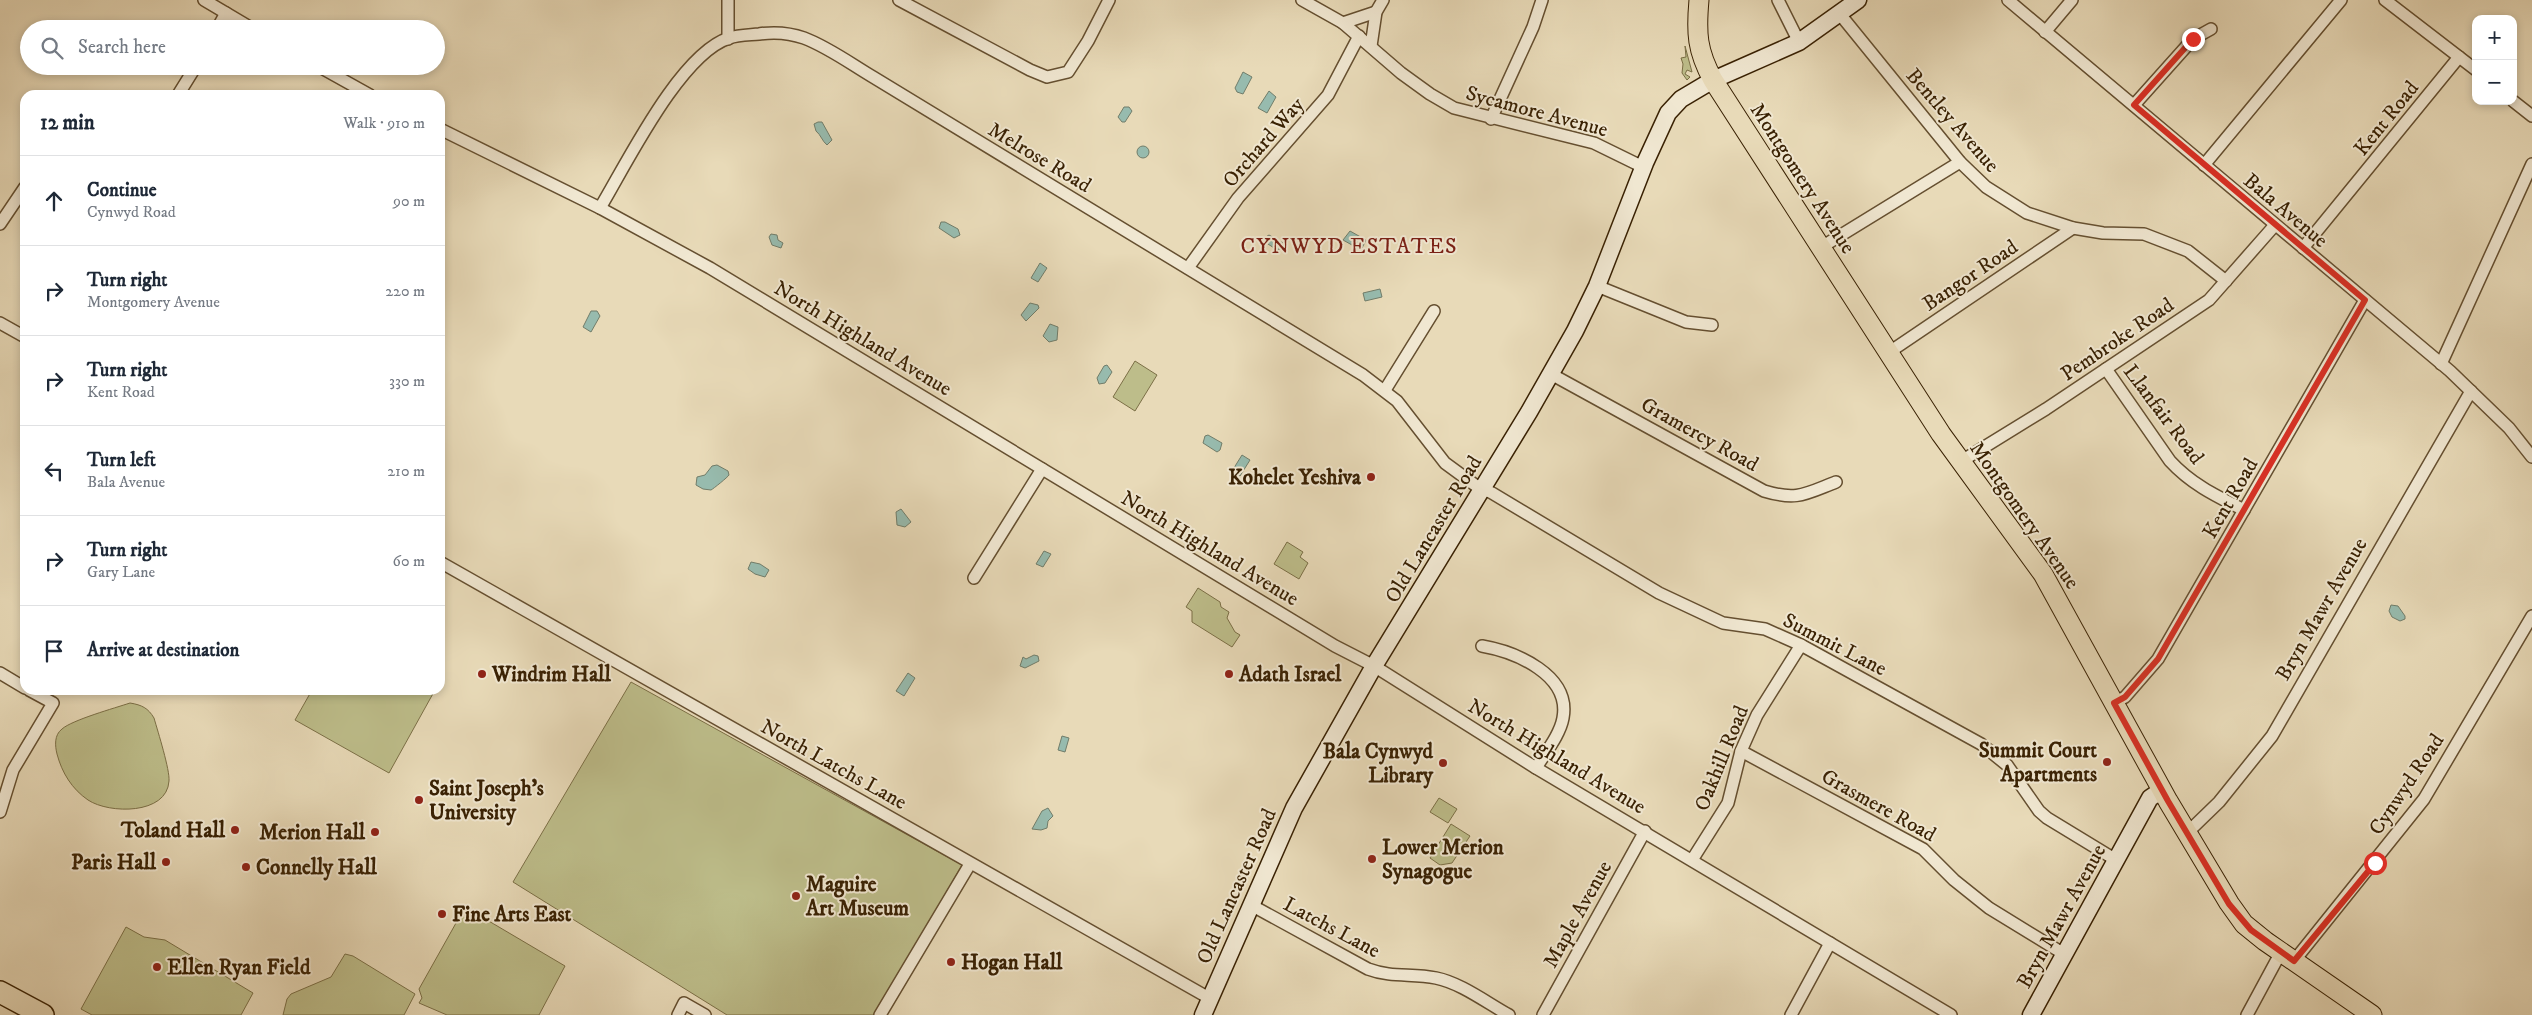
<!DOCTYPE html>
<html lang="en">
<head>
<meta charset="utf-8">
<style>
  :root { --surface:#fff; --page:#f6f6f7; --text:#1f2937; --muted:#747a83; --line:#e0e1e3 }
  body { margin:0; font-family:"IM FELL DW Pica",serif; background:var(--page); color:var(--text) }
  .controls { position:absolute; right:15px; top:15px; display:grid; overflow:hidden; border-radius:10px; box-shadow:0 2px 8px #0003 }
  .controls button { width:45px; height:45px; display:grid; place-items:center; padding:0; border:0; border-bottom:1px solid var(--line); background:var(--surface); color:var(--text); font:25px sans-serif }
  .stop { position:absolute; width:15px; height:15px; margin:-11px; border:4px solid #d93025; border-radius:50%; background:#fff }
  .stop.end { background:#d93025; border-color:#fff; box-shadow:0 1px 5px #0008 }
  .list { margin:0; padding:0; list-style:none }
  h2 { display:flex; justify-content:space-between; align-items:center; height:65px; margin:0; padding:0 20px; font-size:21px }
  h2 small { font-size:16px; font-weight:400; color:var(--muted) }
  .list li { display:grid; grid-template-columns:32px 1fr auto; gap:15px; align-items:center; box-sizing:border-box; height:90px; padding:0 20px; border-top:1px solid var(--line) }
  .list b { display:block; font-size:19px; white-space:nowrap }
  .list p { margin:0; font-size:16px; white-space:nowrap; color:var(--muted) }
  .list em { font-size:16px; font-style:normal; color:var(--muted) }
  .icon { flex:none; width:28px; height:28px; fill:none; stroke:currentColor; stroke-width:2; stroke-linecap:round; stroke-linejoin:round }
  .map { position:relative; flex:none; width:2532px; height:1015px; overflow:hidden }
  .search { position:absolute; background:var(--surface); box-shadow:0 2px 8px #0003; left:20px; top:20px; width:425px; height:55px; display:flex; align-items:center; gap:12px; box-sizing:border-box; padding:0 18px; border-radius:28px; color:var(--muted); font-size:19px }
  .panel { position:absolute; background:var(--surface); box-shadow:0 2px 8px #0003; left:20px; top:90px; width:425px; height:605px; border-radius:15px }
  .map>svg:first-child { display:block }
</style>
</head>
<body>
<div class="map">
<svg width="2532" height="1015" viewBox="0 0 2532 1015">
  <rect width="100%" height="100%" fill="#e8dab8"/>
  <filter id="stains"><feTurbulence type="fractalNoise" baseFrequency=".004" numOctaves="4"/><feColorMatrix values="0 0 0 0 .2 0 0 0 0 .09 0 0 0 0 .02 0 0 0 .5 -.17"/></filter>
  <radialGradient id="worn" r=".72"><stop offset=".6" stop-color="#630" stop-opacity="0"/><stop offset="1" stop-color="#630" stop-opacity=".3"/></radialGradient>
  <g fill="#bdbd8a" stroke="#7b6f46">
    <path d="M 1685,46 L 1692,72 L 1687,70 L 1685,74 L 1690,77 L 1687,80 L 1682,73 L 1683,64 L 1681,58 L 1686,57 Z"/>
    <path d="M 1135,361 L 1157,375 L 1135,411 L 1113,397 Z"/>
    <path d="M 1287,542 L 1303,552 L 1300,557 L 1308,563 L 1299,579 L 1274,564 Z"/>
    <path d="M 1198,588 L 1220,602 L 1221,607 L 1229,612 L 1227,618 L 1235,632 L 1240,635 L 1232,647 L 1192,622 L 1192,611 L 1186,607 Z"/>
    <path d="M 631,682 L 962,865 L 875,1015 L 727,1015 L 513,882 Z"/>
    <path d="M 312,690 L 349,690 L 357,694 L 359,690 L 435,690 L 389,773 L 295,720 Z"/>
    <path d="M 130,703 C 142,705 148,708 154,718 C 158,732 170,770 169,781 C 167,815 109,814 88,800 C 72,789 62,773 57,754 C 55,746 54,735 62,729 C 72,720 115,708 130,703 Z"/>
    <path d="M 1439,798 L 1457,809 L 1448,823 L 1430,812 Z"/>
    <path d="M 1451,824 L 1470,836 L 1452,863 L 1440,865 L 1430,858 Z"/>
    <path d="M 465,907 L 565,966 L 539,1015 L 447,1015 L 419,1003 L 422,998 L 419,989 Z"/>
    <path d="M 126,927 L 144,937 L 165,940 L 253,993 L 241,1015 L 92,1015 L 81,1009 Z"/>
    <path d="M 345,954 L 353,956 L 415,994 L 404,1015 L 283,1015 L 287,999 L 291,994 L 331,977 Z"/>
  </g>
  <g fill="#97bbae" stroke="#717d6a">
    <path d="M 1243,72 L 1252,77 L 1243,94 L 1237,92 L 1235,88 Z"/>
    <path d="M 1269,91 L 1276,97 L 1267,113 L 1258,108 Z"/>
    <path d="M 1124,107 L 1129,107 L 1132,111 L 1125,122 L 1122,122 L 1118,117 Z"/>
    <path d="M 818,122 L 822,122 L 832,140 L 827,145 C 822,141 821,135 816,131 L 814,124 Z"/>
    <circle cx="1143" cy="152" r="6"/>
    <path d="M 941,222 L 945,222 L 958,229 L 960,235 L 954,238 L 939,228 Z"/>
    <path d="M 1350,231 L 1366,240 L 1361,250 L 1343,240 Z"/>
    <path d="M 771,234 L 777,235 L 778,240 L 783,243 L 781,248 L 772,245 L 769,237 Z"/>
    <path d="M 1269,235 L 1283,243 L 1282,248 L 1277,250 L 1265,242 L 1264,238 Z"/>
    <path d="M 1040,263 L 1047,268 L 1038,282 L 1031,278 Z"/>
    <path d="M 1380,289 L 1382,297 L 1365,301 L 1363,293 Z"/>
    <path d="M 1030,303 L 1038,305 L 1039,308 L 1026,321 L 1021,315 Z"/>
    <path d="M 591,311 L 597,311 L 600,316 L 591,332 L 583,327 Z"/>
    <path d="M 1050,324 L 1058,327 L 1057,340 L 1049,342 L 1043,336 Z"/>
    <path d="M 1107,365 L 1112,372 L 1105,383 L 1099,384 L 1097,378 L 1104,366 Z"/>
    <path d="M 1208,435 L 1222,443 L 1220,450 L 1217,452 L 1203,443 L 1205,436 Z"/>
    <path d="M 1242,455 L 1250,460 L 1240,476 L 1232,471 Z"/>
    <path d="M 717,465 L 728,471 L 729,475 C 728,477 713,489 711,490 L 703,489 L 696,485 L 697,477 L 705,475 L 712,466 Z"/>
    <path d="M 901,509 L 911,522 L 905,527 L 897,525 L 896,512 Z"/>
    <path d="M 1044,551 L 1051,554 L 1043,567 L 1036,564 Z"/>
    <path d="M 751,562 L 760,564 L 769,570 L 765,577 L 755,574 L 748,569 Z"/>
    <path d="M 2391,605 L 2398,606 L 2405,616 L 2405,619 L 2400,621 L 2392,617 L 2389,611 Z"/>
    <path d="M 1034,655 L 1038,656 L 1039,661 L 1025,668 L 1020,666 L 1023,657 L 1026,659 Z"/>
    <path d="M 908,673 L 915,678 L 904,696 L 896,691 Z"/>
    <path d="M 1062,736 L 1069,738 L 1065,752 L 1058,750 Z"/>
    <path d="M 1048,808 L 1053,816 L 1048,821 L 1047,828 L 1041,830 L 1032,829 L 1042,811 Z"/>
  </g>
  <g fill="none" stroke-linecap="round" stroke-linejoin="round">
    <defs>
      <g id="street">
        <path d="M 204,0 L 253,29"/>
        <path d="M 899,0 L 1030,70 L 1047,77 L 1068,72 L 1088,41 L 1109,0"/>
        <path d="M 1302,0 L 1343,23 L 1401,73 L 1430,94 L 1454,108 L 1594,143 L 1643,167"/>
        <path d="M 1778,0 L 1799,42"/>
        <path d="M 2008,0 L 2450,371 L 2509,428 L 2532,457"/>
        <path d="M 2385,0 L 2476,70"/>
        <path d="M 1839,13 L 1960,162 L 1986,187 L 2027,213 L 2073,228 L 2103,233 L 2144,234 L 2188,251 L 2226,281"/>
        <path d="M 1343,23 L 1376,12"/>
        <path d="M 217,29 L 226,13"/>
        <path d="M 2045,32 L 2072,0"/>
        <path d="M 728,39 L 728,0"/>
        <path d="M 1371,46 L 1376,12 L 1383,0"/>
        <path d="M 318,66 L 370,95"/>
        <path d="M 178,95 L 196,66"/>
        <path d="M 2513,101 L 2532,116"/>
        <path d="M 2134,105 L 2193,39 L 2211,29"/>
        <path d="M 1491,119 L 1533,27 L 1542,0"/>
        <path d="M 440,129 L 600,208 L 710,268 L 1335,646 L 1374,666 L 1536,768 L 1951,1015"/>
        <path d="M 2204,165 L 2341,0"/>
        <path d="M 600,208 C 627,163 680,54 729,38 C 738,35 749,35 759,34 C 773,32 790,33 804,38 C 828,47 851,64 873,77 L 1363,375 L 1397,401 L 1445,463 L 1475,485 L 1492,493 L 1659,593 L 1723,623 L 1765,629 L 1801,645 L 1981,744 L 2007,765 L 2039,811 L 2047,818 L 2116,860"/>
        <path d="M 0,224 L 25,187"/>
        <path d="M 1820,248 L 1960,162"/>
        <path d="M 2303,248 L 2459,57"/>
        <path d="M 1188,268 L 1238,198 L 1328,95 L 1359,36"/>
        <path d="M 1597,286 L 1686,322 L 1712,325"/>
        <path d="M 0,323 L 25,337"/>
        <path d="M 1888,353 L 2073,228"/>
        <path d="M 2441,364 L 2532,164"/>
        <path d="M 2106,369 L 2170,461 C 2191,484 2216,496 2244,510"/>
        <path d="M 1551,374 L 1764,491 C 1797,501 1805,494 1836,482"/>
        <path d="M 1385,390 L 1434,311"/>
        <path d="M 1960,462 L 2046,409 L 2209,300 L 2275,225"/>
        <path d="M 440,562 L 1209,998"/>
        <path d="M 974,578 L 1042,469"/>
        <path d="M 1482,646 C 1516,652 1571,675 1563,718 C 1560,735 1545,753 1536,768"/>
        <path d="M 0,673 L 25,688"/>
        <path d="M 2114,703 L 2125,697 L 2158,659 L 2365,300"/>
        <path d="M 1741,751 L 1923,849 L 1954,880 L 1989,908 L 2064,954"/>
        <path d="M 0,812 L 13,770 L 53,703 L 29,690"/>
        <path d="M 2187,833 L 2219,802 L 2272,736 L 2471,391"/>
        <path d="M 1692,860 L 1728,803 L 1741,751 L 1757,715 L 1801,645"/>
        <path d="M 1251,905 L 1368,969 C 1392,978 1412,973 1436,978 C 1461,983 1487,1003 1509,1015"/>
        <path d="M 2294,961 L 2424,799 L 2532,616"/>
        <path d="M 678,1015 L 684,1003 L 705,1015"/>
        <path d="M 880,1015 L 970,864"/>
        <path d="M 1543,1015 L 1645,831"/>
        <path d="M 1791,1015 L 1830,943"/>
        <path d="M 2247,1015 L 2281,952"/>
      </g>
      <g id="secondary">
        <path d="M 1203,1015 L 1294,808 L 1374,666 L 1529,412 L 1575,331 L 1597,286 L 1645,163 L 1668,113 L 1681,99 L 1713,80 L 1799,42 L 1858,0"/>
        <path d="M 2031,1015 L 2144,809 L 2150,798 L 2162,790"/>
      </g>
      <path id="primary" d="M 1699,0 C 1696,33 1697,51 1713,80 L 1941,434 L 2043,574 L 2168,801 L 2229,903 L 2244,924 L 2265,941 L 2372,1015"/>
      <path id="highway" d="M 0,992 L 43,1015"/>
    </defs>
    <use href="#street" stroke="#654f30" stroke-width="14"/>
    <use href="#secondary" stroke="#392103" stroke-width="19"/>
    <use href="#primary" stroke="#392103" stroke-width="21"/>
    <use href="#highway" stroke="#392103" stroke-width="24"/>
    <use href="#street" stroke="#f0e7d1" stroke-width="11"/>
    <use href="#secondary" stroke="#f0e7d1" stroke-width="16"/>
    <use href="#primary" stroke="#e8dab8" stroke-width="19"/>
    <use href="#highway" stroke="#e8dab8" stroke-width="21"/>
  </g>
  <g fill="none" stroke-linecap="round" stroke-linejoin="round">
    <path stroke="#d93025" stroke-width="6" d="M 2193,39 L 2134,105 L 2365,300 L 2158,659 L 2125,697 L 2114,703 L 2168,801 L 2229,904 L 2251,930 L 2294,961 L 2375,863"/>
  </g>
  <g fill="#8f2418" stroke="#f0e7d1" stroke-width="2">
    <circle cx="1371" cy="477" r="5"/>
    <circle cx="482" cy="674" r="5"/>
    <circle cx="1229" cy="674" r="5"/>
    <circle cx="2107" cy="762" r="5"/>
    <circle cx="1443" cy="763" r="5"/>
    <circle cx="419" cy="800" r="5"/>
    <circle cx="235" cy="830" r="5"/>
    <circle cx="375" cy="832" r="5"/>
    <circle cx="1372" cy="859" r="5"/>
    <circle cx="166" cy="862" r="5"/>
    <circle cx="246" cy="867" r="5"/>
    <circle cx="796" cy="896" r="5"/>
    <circle cx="442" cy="914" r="5"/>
    <circle cx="951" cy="962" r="5"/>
    <circle cx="157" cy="967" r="5"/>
  </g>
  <g text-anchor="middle" stroke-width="4" stroke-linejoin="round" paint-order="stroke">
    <g font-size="21" fill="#392103" stroke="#f0e7d1">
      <text transform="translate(1537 111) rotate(15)" y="7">Sycamore Avenue</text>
      <text transform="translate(2386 118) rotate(-51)" y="7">Kent Road</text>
      <text transform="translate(1953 120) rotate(49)" y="7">Bentley Avenue</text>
      <text transform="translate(1263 142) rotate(-49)" y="7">Orchard Way</text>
      <text transform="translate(1040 157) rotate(31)" y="7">Melrose Road</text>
      <text transform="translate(1803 178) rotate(57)" y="7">Montgomery Avenue</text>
      <text transform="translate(2286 210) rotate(40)" y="7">Bala Avenue</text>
      <text transform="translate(1970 275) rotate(-34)" y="7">Bangor Road</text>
      <text transform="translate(863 338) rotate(31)" y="7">North Highland Avenue</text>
      <text transform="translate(2117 339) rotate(-34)" y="7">Pembroke Road</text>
      <text transform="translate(2164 414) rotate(53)" y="7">Llanfair Road</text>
      <text transform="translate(1700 434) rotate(29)" y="7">Gramercy Road</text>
      <text transform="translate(2230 498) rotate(-60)" y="7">Kent Road</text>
      <text transform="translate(2025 515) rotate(55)" y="7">Montgomery Avenue</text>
      <text transform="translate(1433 529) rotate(-59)" y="7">Old Lancaster Road</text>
      <text transform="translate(1210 548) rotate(31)" y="7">North Highland Avenue</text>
      <text transform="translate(2321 609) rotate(-60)" y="7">Bryn Mawr Avenue</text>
      <text transform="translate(1835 644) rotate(27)" y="7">Summit Lane</text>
      <text transform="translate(1557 756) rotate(31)" y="7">North Highland Avenue</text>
      <text transform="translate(1721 758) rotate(-68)" y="7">Oakhill Road</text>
      <text transform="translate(834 764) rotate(29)" y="7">North Latchs Lane</text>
      <text transform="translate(2406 784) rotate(-56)" y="7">Cynwyd Road</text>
      <text transform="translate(1879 805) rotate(29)" y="7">Grasmere Road</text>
      <text transform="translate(1236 886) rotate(-66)" y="7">Old Lancaster Road</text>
      <text transform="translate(1577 914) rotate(-61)" y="7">Maple Avenue</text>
      <text transform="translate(2061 916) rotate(-61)" y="7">Bryn Mawr Avenue</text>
      <text transform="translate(1332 927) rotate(28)" y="7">Latchs Lane</text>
    </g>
    <g font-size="21" font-weight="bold" fill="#392103" stroke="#f0e7d1" text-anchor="start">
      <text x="1361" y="484" text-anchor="end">Kohelet Yeshiva</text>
      <text x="492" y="681">Windrim Hall</text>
      <text x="1239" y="681">Adath Israel</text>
      <text x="2097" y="757" text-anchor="end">Summit Court<tspan x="2097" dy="24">Apartments</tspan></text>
      <text x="1433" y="758" text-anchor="end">Bala Cynwyd<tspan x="1433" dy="24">Library</tspan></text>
      <text x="429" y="795">Saint Joseph's<tspan x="429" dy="24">University</tspan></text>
      <text x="225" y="837" text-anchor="end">Toland Hall</text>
      <text x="365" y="839" text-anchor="end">Merion Hall</text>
      <text x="1382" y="854">Lower Merion<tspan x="1382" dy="24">Synagogue</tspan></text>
      <text x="156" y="869" text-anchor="end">Paris Hall</text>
      <text x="256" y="874">Connelly Hall</text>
      <text x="806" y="891">Maguire<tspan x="806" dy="24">Art Museum</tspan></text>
      <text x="452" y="921">Fine Arts East</text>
      <text x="961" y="969">Hogan Hall</text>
      <text x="167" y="974">Ellen Ryan Field</text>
    </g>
    <g font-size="22" letter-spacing="1" fill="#7a1f14" stroke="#f0e7d1">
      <text x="1349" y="253">CYNWYD ESTATES</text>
    </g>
  </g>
  <rect width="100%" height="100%" filter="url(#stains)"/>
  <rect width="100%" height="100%" fill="url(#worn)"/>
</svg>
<div class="controls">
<button>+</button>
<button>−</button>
</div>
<div class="stop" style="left:2375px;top:863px"></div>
<div class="stop end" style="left:2193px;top:39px"></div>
<div class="search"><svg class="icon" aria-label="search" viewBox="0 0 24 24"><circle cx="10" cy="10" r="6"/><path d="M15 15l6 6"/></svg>Search here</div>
<section class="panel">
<h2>12 min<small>Walk · 910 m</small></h2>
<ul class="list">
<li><svg class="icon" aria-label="ahead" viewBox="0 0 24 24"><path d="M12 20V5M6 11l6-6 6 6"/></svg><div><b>Continue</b><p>Cynwyd Road</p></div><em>90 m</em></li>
<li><svg class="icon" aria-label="right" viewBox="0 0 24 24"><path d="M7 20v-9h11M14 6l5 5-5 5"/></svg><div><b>Turn right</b><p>Montgomery Avenue</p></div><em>220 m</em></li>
<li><svg class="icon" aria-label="right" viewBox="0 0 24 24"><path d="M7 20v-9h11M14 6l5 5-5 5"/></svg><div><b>Turn right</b><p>Kent Road</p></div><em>330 m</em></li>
<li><svg class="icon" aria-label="left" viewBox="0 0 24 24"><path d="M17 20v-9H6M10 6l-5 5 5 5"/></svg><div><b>Turn left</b><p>Bala Avenue</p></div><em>210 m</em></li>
<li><svg class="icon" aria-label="right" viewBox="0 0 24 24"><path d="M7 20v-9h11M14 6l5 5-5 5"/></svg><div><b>Turn right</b><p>Gary Lane</p></div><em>60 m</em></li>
<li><svg class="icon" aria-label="arrive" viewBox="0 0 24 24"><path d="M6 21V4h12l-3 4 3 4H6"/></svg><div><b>Arrive at destination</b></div></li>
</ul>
</section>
</div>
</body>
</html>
